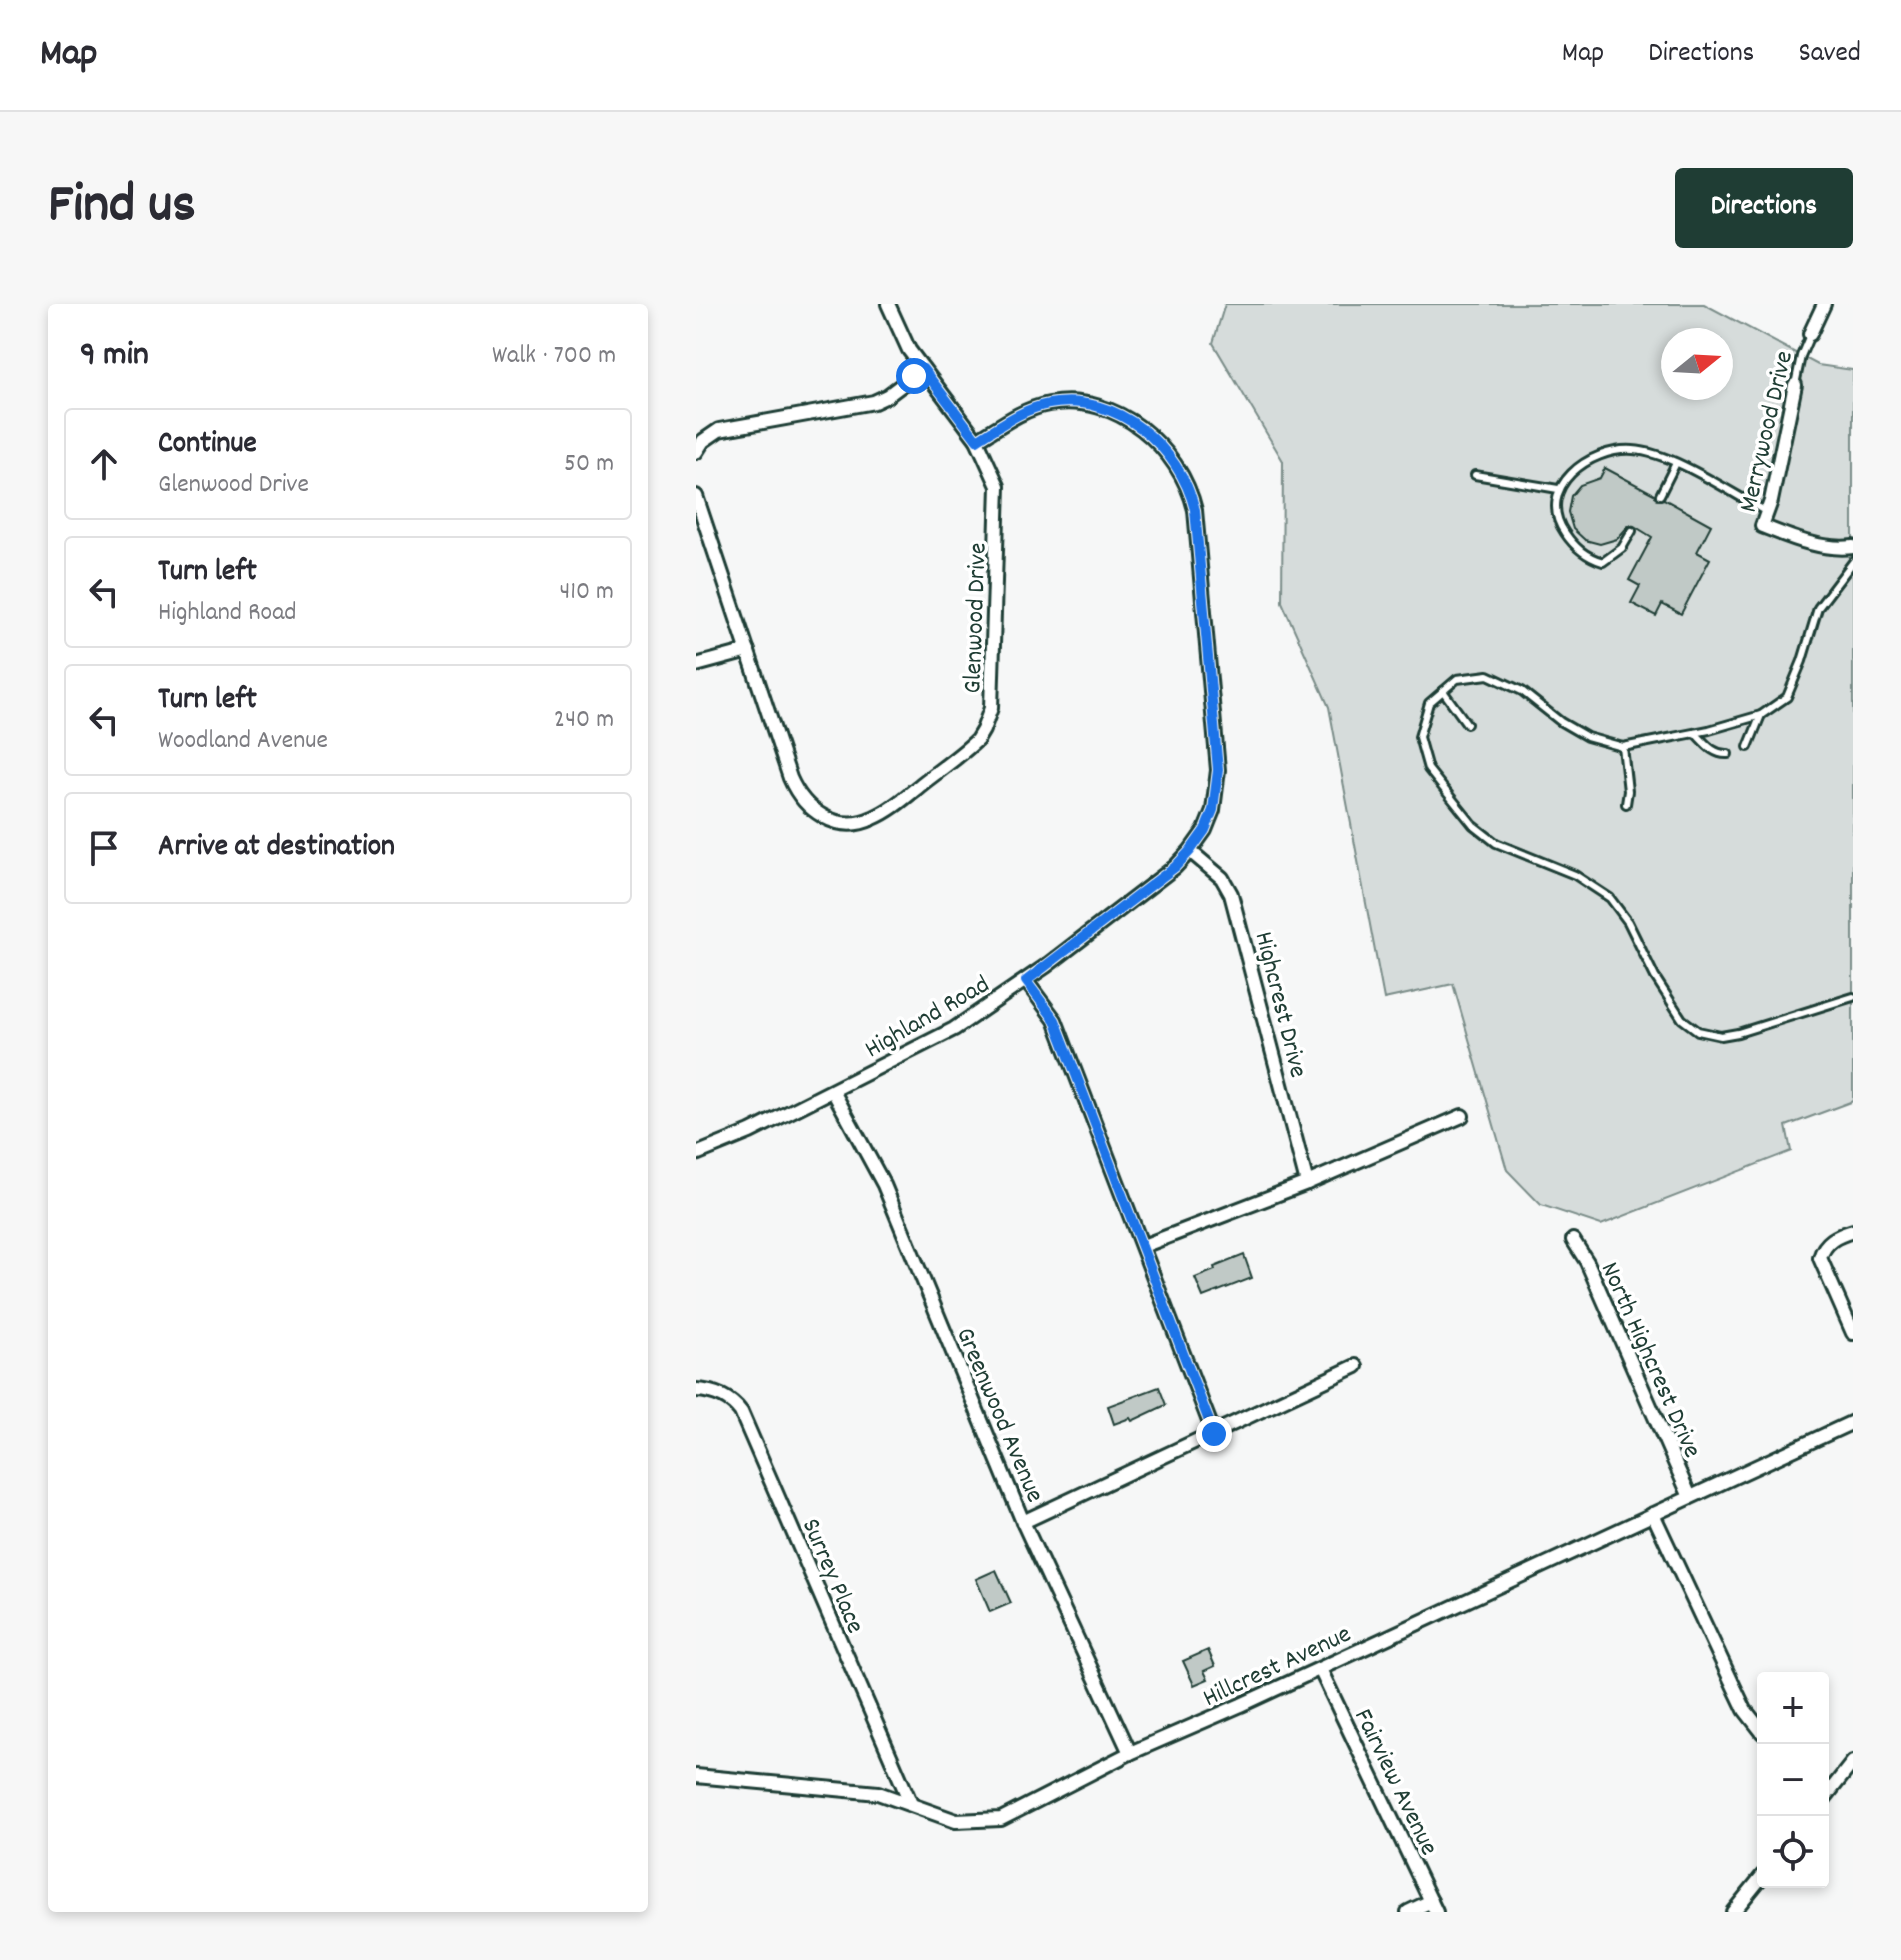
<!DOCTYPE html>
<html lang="en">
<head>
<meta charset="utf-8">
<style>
  :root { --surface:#fff; --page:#f7f7f7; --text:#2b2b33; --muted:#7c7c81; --line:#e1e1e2; --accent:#1f3d34 }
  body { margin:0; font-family:Dekko,sans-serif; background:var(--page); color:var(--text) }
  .controls { position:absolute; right:24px; bottom:24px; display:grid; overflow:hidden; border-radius:8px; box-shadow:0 4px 12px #0003 }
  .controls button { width:72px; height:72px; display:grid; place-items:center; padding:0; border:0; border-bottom:2px solid var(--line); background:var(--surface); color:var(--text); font:40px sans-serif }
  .compass { position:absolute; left:965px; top:24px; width:72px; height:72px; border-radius:50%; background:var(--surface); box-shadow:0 4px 12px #0003; rotate:72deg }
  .stop { position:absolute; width:24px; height:24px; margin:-18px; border:6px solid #1a73e8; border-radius:50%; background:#fff }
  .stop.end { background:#1a73e8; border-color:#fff; box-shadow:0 2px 8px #0008 }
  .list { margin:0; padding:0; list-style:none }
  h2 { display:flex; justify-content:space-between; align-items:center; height:104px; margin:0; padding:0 32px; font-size:34px }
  h2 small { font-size:26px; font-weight:400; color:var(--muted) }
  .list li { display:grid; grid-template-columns:52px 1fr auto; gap:24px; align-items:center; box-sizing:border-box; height:112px; margin:0 16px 16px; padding:0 16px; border:2px solid var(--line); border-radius:8px }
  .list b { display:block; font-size:30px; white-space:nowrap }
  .list p { margin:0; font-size:26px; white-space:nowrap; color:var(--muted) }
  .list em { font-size:26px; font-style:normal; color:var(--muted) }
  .icon { flex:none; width:44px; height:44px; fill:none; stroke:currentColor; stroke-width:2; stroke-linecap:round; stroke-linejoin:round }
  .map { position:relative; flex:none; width:1157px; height:1608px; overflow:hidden; border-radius:8px }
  header { display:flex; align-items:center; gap:48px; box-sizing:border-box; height:112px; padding:0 40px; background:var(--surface); border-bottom:2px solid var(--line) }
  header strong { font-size:38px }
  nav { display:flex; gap:44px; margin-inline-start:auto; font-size:28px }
  .intro { display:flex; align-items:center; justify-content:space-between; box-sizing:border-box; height:192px; padding:0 48px }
  h1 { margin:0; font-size:56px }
  .button { padding:20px 36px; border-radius:8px; background:var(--accent); color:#fff; font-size:28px; font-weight:700 }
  main { display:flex; gap:48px; padding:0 48px }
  aside { flex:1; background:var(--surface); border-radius:8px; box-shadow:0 4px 12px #0003 }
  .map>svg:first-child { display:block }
</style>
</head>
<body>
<header>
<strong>Map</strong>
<nav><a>Map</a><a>Directions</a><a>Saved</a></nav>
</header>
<div class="intro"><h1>Find us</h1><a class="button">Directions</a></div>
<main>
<aside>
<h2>9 min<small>Walk · 700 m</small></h2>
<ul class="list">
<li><svg class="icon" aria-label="ahead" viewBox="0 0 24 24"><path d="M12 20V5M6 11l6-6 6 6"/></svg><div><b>Continue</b><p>Glenwood Drive</p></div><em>50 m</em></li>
<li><svg class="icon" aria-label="left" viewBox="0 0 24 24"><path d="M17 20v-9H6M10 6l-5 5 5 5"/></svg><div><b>Turn left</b><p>Highland Road</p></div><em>410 m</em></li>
<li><svg class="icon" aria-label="left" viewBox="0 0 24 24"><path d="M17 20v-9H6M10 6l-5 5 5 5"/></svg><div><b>Turn left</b><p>Woodland Avenue</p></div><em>240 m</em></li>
<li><svg class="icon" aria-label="arrive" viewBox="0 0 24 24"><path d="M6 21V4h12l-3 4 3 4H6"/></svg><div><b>Arrive at destination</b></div></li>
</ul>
</aside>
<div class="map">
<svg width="1157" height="1608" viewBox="0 0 1157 1608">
  <rect width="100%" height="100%" fill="#f6f7f7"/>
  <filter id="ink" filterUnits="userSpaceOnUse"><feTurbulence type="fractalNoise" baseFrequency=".0125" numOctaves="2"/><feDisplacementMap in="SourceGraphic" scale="16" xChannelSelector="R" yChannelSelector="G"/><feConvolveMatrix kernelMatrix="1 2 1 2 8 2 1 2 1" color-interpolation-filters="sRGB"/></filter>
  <g filter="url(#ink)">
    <path fill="#d6dcdb" stroke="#7a8c88" stroke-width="2" fill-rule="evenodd" d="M 529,0 L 1008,0 L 1122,61 L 1157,66 L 1157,797 L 1090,822 L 1095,847 L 905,921 L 845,901 L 811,866 L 757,680 L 688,695 L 633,403 L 586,298 L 587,157 L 517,39 ZM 977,36 L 1025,36 L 1025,84 L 977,84 Z"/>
    <g fill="#c0c9c6" stroke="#1f3d34" stroke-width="2">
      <path d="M 909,164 L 958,190 L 961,196 L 968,195 L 1015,221 L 1001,248 L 1014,255 L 985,310 L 966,300 L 960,312 L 935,299 L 944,282 L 933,276 L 956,233 L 938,222 L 933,221 L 921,235 L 904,240 L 889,236 L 877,225 L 872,208 L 875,192 L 884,181 L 904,174 Z"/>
      <path d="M 548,951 L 556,974 L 507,993 L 499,974 L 519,966 L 518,963 Z"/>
      <path d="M 463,1083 L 470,1101 L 436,1117 L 434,1114 L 418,1120 L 412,1102 Z"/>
      <path d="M 300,1266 L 315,1299 L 294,1308 L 280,1275 Z"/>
      <path d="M 512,1346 L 519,1362 L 508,1367 L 512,1375 L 498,1381 L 487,1357 Z"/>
    </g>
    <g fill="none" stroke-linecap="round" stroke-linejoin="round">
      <defs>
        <g id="lane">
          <path d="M 1099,81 L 1105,52 L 1114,31"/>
          <path d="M 779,171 L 862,185"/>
          <path d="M 964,191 L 980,159"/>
          <path d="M 936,227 L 926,244 L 907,258 C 890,253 879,244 869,229 C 838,184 894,143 937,146 C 976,148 1035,189 1071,208"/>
          <path d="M 1157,258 L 1122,304 L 1106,357 L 1091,393 L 1065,411 L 1013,426 L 927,443 L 891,433 L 865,418 L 826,387 L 792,371 L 761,375 L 733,399 L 723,433 L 732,465 L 777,521 L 800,539 L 879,571 L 914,594 L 932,618 L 959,673 L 986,715 L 1002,727 L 1025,732 L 1042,729 L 1157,693"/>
          <path d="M 747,387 L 771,420"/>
          <path d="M 999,429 C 1009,439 1017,451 1032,450"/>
          <path d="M 927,443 L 932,487 L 930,500"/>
          <path d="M 1052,443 L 1065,411"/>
        </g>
        <g id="street">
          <path d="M 1114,30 L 1128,0"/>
          <path d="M 1099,81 L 1075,197 L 1066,222 C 1094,233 1126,247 1157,243"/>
          <path d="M 0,148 L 7,137 L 23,126 L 178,98 L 191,92 L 227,65"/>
          <path d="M 0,192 L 94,474 C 108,506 141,531 177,514 C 196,506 212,491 227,479 C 245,465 264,452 281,436 L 287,426 L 295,404 L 302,182 L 281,136 L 213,46 L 192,0"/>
          <path d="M 0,361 L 52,347"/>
          <path d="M 494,547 L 526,574 L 535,590 L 611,879"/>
          <path d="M 330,677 L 359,716 L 518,1130"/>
          <path d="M 137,787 L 188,881 L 327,1218 L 434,1449"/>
          <path d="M 0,850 L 54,828 L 258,725 L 350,662 L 479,563 L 494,547 L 509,526 L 517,506 L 522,466 L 499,206 C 484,143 421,88 353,100 C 326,105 304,122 281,136"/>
          <path d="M 1157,927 C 1141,932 1129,937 1124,954 L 1157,1029"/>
          <path d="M 877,936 L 891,958 L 994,1193"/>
          <path d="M 447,942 L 611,879 L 766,812"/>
          <path d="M 0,1086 C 19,1087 34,1093 45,1108 L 215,1500"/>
          <path d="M 957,1210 L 1039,1385 L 1049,1406 L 1067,1429"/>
          <path d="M 327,1218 L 660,1062"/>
          <path d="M 624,1365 L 740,1608"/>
          <path d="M 0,1472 L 182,1489 L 260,1517 L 305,1515 L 434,1449 L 545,1401 L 1157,1118"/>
          <path d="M 1127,1496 L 1157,1458"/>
          <path d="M 712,1608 L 735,1597"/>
          <path d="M 1037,1608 L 1067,1571"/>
        </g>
      </defs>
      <use href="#lane" stroke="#1f3d34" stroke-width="12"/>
      <use href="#street" stroke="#1f3d34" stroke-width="18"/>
      <use href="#lane" stroke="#fff" stroke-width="6"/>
      <use href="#street" stroke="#fff" stroke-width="12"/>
    </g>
  </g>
  <g fill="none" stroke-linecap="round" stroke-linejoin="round" filter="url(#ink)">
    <path stroke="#1a73e8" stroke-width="10" d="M 218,72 L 227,65 L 281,136 C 304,122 326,105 353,100 C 421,88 484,143 499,206 L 522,466 L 517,506 L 509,526 L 494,547 L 479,563 L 330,677 L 359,716 L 518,1130"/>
  </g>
  <g text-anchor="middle" stroke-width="7" stroke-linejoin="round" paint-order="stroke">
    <g font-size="26" fill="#1f3d34" stroke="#fff">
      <text transform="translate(1068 127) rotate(-77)" y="9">Merrywood Drive</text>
      <text transform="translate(277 314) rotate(-88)" y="9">Glenwood Drive</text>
      <text transform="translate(587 700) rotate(76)" y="9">Highcrest Drive</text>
      <text transform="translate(230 711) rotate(-30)" y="9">Highland Road</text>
      <text transform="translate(957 1055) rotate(66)" y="9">North Highcrest Drive</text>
      <text transform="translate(306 1110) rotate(67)" y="9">Greenwood Avenue</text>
      <text transform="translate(139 1271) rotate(67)" y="9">Surrey Place</text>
      <text transform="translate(580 1360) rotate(-25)" y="9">Hillcrest Avenue</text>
      <text transform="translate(702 1477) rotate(64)" y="9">Fairview Avenue</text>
    </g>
  </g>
</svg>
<div class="controls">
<button>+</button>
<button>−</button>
<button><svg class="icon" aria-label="locate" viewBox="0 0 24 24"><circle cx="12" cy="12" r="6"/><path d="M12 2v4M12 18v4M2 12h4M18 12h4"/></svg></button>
</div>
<svg class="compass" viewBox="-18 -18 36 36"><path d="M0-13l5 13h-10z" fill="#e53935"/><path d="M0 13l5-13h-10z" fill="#7c7c81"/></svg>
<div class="stop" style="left:218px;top:72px"></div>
<div class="stop end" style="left:518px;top:1130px"></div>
</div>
</main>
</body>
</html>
